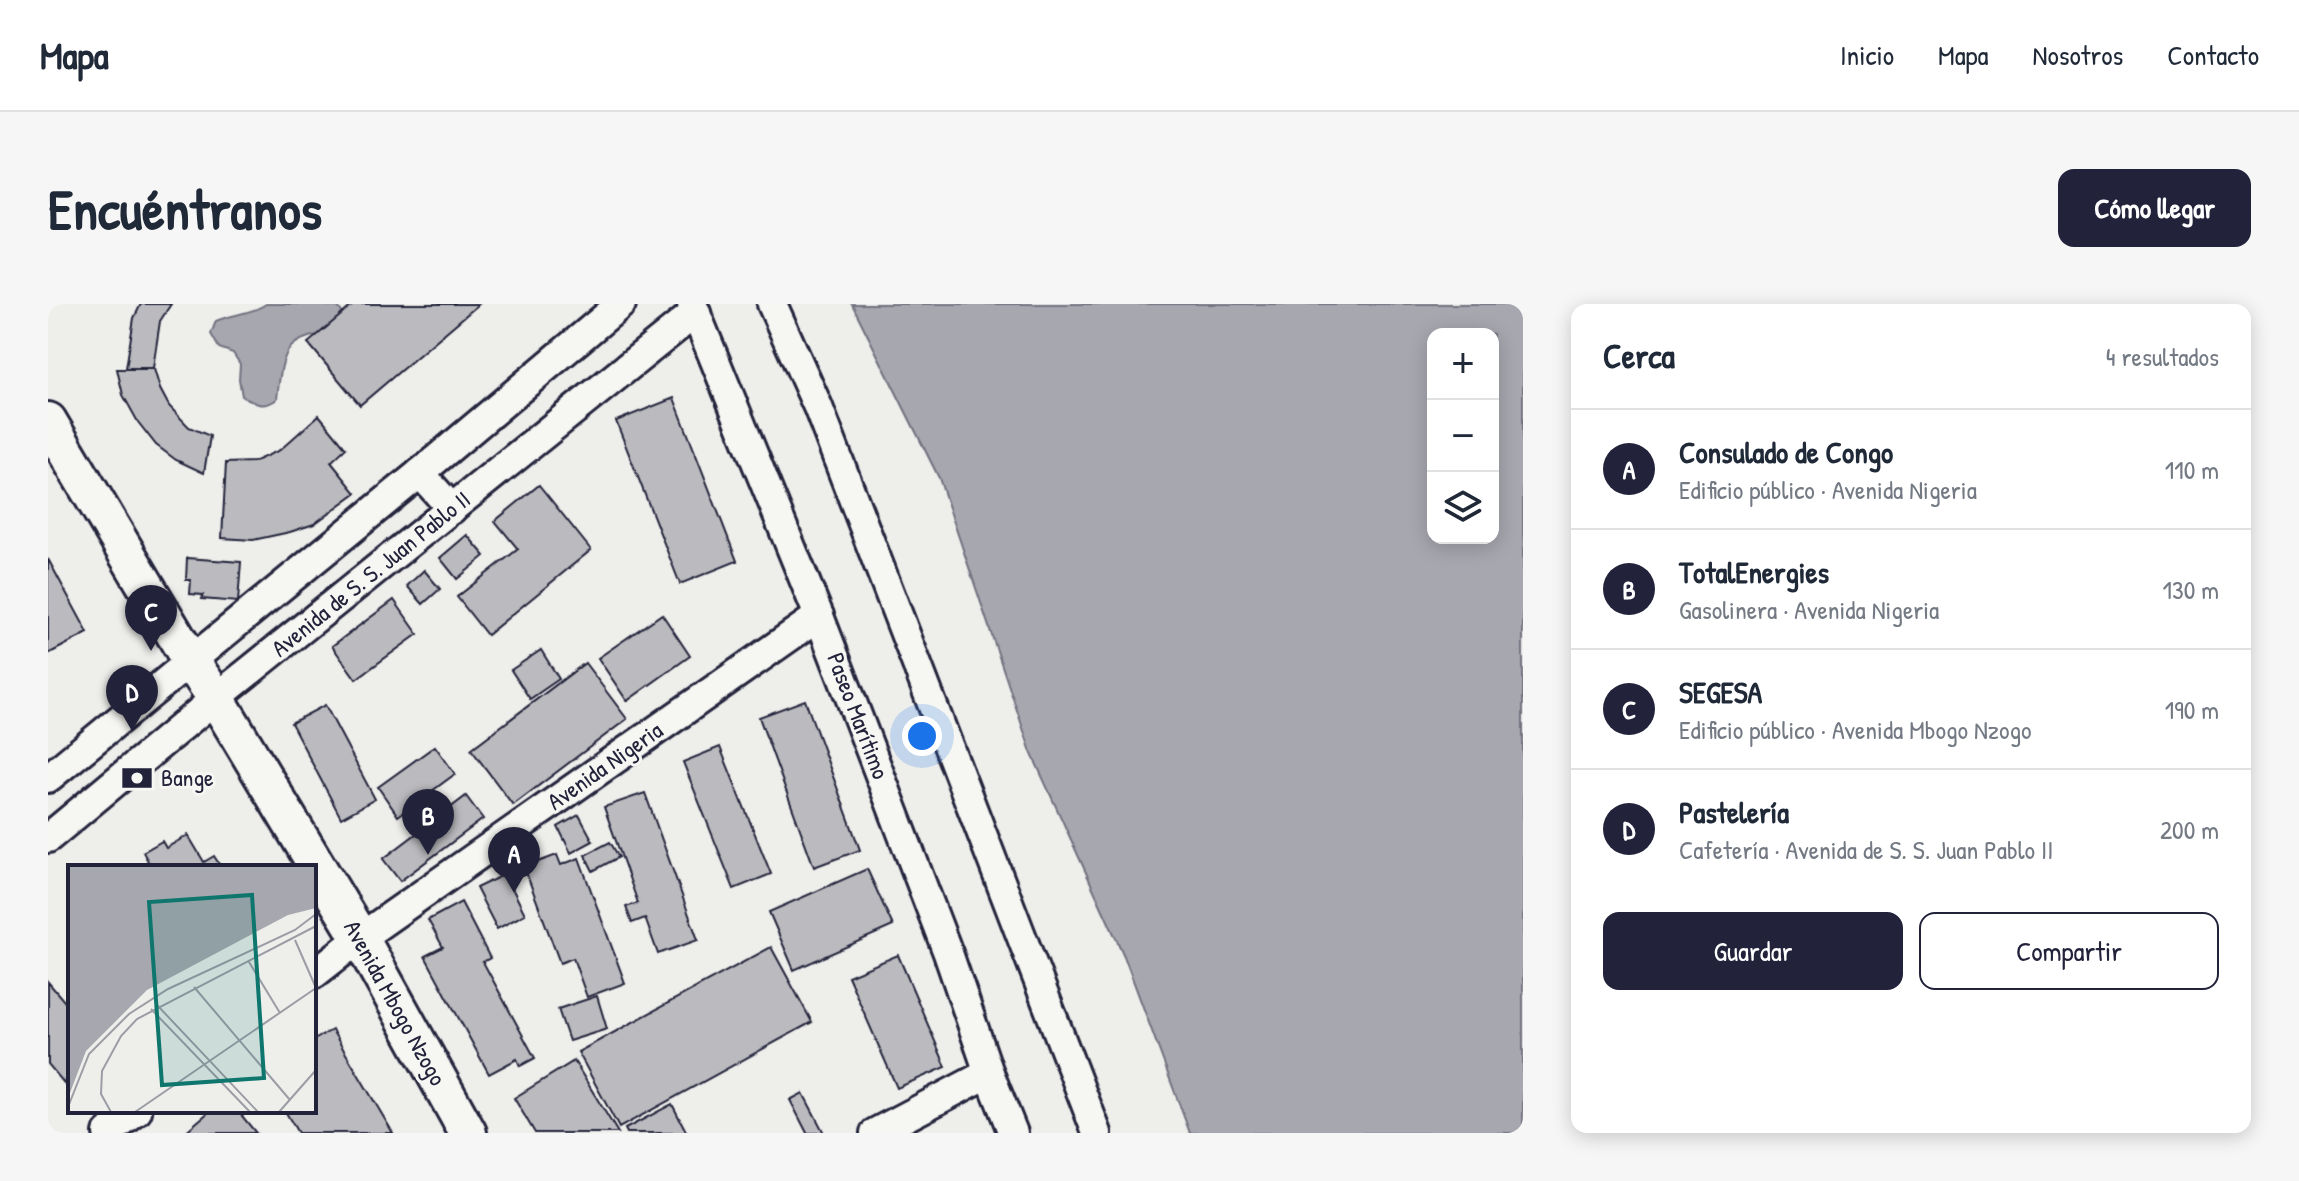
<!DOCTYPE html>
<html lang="es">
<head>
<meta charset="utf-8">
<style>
  :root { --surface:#fff; --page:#f6f6f7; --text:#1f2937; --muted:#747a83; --line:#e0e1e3; --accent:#22223b }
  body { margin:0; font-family:"Patrick Hand",sans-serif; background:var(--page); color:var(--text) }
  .controls { position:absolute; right:24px; top:24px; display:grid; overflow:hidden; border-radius:16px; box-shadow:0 4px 20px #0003 }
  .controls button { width:72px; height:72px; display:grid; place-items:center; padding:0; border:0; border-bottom:2px solid var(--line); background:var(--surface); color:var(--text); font:40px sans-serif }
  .you { position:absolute; left:874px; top:432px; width:28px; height:28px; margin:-20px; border:6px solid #fff; border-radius:50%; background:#1a73e8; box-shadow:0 0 0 12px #1a73e833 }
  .badge { display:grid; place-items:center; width:52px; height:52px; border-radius:50%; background:var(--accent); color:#fff; font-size:26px; font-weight:700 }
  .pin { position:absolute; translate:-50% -66px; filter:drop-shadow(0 2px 4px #0008) }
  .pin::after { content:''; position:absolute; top:42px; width:28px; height:24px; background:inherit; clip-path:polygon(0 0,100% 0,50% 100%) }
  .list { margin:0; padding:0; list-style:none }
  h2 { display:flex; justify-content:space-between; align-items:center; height:104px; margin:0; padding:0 32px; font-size:34px }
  h2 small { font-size:26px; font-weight:400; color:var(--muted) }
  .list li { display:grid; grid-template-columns:52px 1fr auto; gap:24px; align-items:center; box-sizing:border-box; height:120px; padding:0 32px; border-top:2px solid var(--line) }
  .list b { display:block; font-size:30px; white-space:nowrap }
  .list p { margin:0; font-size:26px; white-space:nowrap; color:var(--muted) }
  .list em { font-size:26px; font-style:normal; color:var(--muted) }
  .actions { display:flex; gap:16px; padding:24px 32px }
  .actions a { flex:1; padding:18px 0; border:2px solid var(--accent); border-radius:16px; text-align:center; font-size:28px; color:var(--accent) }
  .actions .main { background:var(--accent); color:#fff }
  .icon { flex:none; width:44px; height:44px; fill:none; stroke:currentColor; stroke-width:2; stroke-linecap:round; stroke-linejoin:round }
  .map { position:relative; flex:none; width:1475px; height:829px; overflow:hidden; border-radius:16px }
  header { display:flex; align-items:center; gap:48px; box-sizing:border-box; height:112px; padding:0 40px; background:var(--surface); border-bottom:2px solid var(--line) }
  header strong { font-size:38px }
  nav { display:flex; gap:44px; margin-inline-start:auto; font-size:28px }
  .intro { display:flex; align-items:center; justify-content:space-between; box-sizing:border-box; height:192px; padding:0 48px }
  h1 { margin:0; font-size:56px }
  .button { padding:20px 36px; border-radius:16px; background:var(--accent); color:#fff; font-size:28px; font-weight:700 }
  main { display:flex; gap:48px; padding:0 48px }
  aside { flex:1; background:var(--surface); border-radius:16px; box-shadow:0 4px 20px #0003 }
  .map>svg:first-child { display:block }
</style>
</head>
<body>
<header>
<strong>Mapa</strong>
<nav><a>Inicio</a><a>Mapa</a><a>Nosotros</a><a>Contacto</a></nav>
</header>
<div class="intro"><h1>Encuéntranos</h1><a class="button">Cómo llegar</a></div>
<main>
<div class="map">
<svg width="1475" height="829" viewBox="0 0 1475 829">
  <rect width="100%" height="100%" fill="#eeeeeb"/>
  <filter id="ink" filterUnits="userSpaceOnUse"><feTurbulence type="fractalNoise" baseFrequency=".0125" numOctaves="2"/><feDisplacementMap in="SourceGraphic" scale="16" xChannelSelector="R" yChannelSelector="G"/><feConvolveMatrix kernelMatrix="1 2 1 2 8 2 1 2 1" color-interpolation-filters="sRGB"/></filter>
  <g filter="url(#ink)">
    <g fill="#a7a7af" stroke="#727281" stroke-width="2" fill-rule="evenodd">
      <path d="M 218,0 L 270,0 L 290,3 L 295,10 L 294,27 C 238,34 235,41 229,95 C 216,105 207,100 194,92 L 191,75 L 192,60 L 185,49 L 171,44 L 163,30 L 168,17 C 184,10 204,10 218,0 Z"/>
      <path d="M 804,0 L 1475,0 L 1475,829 L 1142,829 L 1076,652 L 983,448 L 891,174 ZM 1385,30 L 1445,30 L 1445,234 L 1385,234 Z"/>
    </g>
    <g fill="#bbbbbf" stroke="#22223b" stroke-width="2">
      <path d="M 93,0 L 123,0 L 112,17 L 105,64 L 78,64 L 86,14 Z"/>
      <path d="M 306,0 L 431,0 L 312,101 L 260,39 Z"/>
      <path d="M 69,65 L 106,65 L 112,85 L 121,102 L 141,123 L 162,132 L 156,169 L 128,156 L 108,141 L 90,118 L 75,91 Z"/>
      <path d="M 626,94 L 689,257 L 632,280 L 568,117 Z"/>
      <path d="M 271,111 L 298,144 L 283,158 L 308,189 L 266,220 L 242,228 L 205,236 L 174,234 L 178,159 L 205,158 L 232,146 Z"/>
      <path d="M 491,181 L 543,246 L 439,331 L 409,293 L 470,245 L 447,217 Z"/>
      <path d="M 419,231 L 437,252 L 409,275 L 392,254 Z"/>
      <path d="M 139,254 L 193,258 L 190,298 L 154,295 L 155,291 L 142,290 L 143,276 L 138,276 Z"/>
      <path d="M 0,255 L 40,329 L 0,350 Z"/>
      <path d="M 376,266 L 392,285 L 375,300 L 359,282 Z"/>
      <path d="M 346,296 L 370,330 L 308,375 L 284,342 Z"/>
      <path d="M 614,310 L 642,352 L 579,397 L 550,354 Z"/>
      <path d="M 493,346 L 511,375 L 482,395 L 463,366 Z"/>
      <path d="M 537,359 L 579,415 L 465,501 L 423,445 Z"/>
      <path d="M 757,396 L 812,546 L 766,563 L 711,413 Z"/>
      <path d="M 277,401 L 327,495 L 293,514 L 243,419 Z"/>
      <path d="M 387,442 L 407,470 L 350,512 L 330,483 Z"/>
      <path d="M 672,443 L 723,570 L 686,585 L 635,458 Z"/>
      <path d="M 597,489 L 650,636 L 610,650 L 597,614 L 584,619 L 578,603 L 590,599 L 556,503 Z"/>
      <path d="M 418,492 L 435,515 L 352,577 L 335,555 Z"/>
      <path d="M 531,511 L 545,537 L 523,549 L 510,523 Z"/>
      <path d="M 140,531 L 156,558 L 166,552 L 173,563 L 103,563 L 95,548 L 114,537 L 118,544 Z"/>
      <path d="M 562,538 L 571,553 L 545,567 L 537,551 Z"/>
      <path d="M 509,551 L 513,561 L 531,554 L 577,679 L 539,693 L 525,654 L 512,659 L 476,563 Z"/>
      <path d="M 819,565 L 845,622 L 746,666 L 721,608 Z"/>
      <path d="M 457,570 L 477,610 L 449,625 L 428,584 Z"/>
      <path d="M 413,598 L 442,654 L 435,658 L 487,754 L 472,762 L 469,755 L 441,770 L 377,652 L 395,643 L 380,616 Z"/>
      <path d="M 723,643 L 764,718 L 571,824 L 530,748 Z"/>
      <path d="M 850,651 L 898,763 L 849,784 L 800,672 Z"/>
      <path d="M 0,678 L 22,704 L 22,782 L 20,784 L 0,760 Z"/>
      <path d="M 549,692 L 559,725 L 521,737 L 510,705 Z"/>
      <path d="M 284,726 L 345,829 L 250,829 L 237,807 L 266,807 L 266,736 Z"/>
      <path d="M 526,757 L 570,829 L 487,829 L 466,794 Z"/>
      <path d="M 755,789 L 776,829 L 759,829 L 742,796 Z"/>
      <path d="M 624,800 L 639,829 L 579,829 L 577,825 Z"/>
      <path d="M 162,807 L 190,807 L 208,829 L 136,829 Z"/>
    </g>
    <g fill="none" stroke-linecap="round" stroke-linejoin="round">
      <defs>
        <g id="minor">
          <path d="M 644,0 L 771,312 L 900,649 L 941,769 L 965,829"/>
          <path d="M 724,0 L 770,103 L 1049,829"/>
          <path d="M 372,169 L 404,205"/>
          <path d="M 0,474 L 372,169 L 573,0"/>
          <path d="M 0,534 L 168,394 L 648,8"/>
          <path d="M 266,670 L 312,634 L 771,312"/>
          <path d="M 60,829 L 89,807"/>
          <path d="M 827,829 L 941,769"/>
        </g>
        <path id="major" d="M 0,117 L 142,356 L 168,394 L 312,634 L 420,829"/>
      </defs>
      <use href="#minor" stroke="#22223b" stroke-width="34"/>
      <use href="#major" stroke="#22223b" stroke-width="42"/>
      <use href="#minor" stroke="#f6f6f2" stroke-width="28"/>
      <use href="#major" stroke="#f6f6f2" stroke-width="36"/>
    </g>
  </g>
  <defs>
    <symbol id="bank-bare" viewBox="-9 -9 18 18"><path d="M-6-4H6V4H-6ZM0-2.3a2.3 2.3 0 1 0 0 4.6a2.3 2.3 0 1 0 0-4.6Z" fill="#22223b" stroke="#f6f6f2" stroke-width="2.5" paint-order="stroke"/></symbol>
  </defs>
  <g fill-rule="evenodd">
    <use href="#bank-bare" x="67" y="452" width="44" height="44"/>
  </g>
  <g text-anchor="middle" stroke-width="6" stroke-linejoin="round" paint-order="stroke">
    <g font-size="24" fill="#22223b" stroke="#f6f6f2">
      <text transform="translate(323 270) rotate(-39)" y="8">Avenida de S. S. Juan Pablo II</text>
      <text transform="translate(810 412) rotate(69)" y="8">Paseo Marítimo</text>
      <text transform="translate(557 462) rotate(-35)" y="8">Avenida Nigeria</text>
      <text transform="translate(347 699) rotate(61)" y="8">Avenida Mbogo Nzogo</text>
    </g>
    <g font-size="24" fill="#22223b" stroke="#f6f6f2" text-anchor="start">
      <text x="113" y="482">Bange</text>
    </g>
  </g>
  <g transform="translate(20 561)">
    <rect width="248" height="248" fill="#eeeeeb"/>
    <path d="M 0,1 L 248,1 L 248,43 L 220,50 L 79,125 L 18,186 L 0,233 Z" fill="#a7a7af"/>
    <path fill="none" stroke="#9c9ca5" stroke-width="2" d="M 227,75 L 248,123M 181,97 L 212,148M 126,122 L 222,235M 89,140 L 190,247M 83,144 L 182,247M 0,242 L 21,189 L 61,149 L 100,124 L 227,65 L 248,49M 43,247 L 33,229 L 34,206 L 53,171 L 69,154 L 248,61M 67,247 L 248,123M 211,247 L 248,205"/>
    <path fill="#0f766e" fill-opacity="0.15" stroke="#0f766e" stroke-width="4" d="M 184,30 L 196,213 L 94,220 L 81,37 Z"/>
    <rect width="248" height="248" fill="none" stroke="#22223b" stroke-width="4"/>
  </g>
</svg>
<div class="controls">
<button>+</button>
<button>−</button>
<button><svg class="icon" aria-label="layers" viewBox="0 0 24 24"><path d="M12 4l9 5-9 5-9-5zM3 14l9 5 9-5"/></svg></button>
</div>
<div class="you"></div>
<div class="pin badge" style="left:466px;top:589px">A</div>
<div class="pin badge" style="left:380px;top:551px">B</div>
<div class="pin badge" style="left:103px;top:347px">C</div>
<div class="pin badge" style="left:84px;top:427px">D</div>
</div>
<aside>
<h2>Cerca<small>4 resultados</small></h2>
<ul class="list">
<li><span class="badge">A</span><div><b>Consulado de Congo</b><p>Edificio público · Avenida Nigeria</p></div><em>110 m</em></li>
<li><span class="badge">B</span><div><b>TotalEnergies</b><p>Gasolinera · Avenida Nigeria</p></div><em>130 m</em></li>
<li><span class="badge">C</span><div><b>SEGESA</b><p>Edificio público · Avenida Mbogo Nzogo</p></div><em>190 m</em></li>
<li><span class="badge">D</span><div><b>Pastelería</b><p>Cafetería · Avenida de S. S. Juan Pablo II</p></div><em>200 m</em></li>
</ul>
<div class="actions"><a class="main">Guardar</a><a>Compartir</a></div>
</aside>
</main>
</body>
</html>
